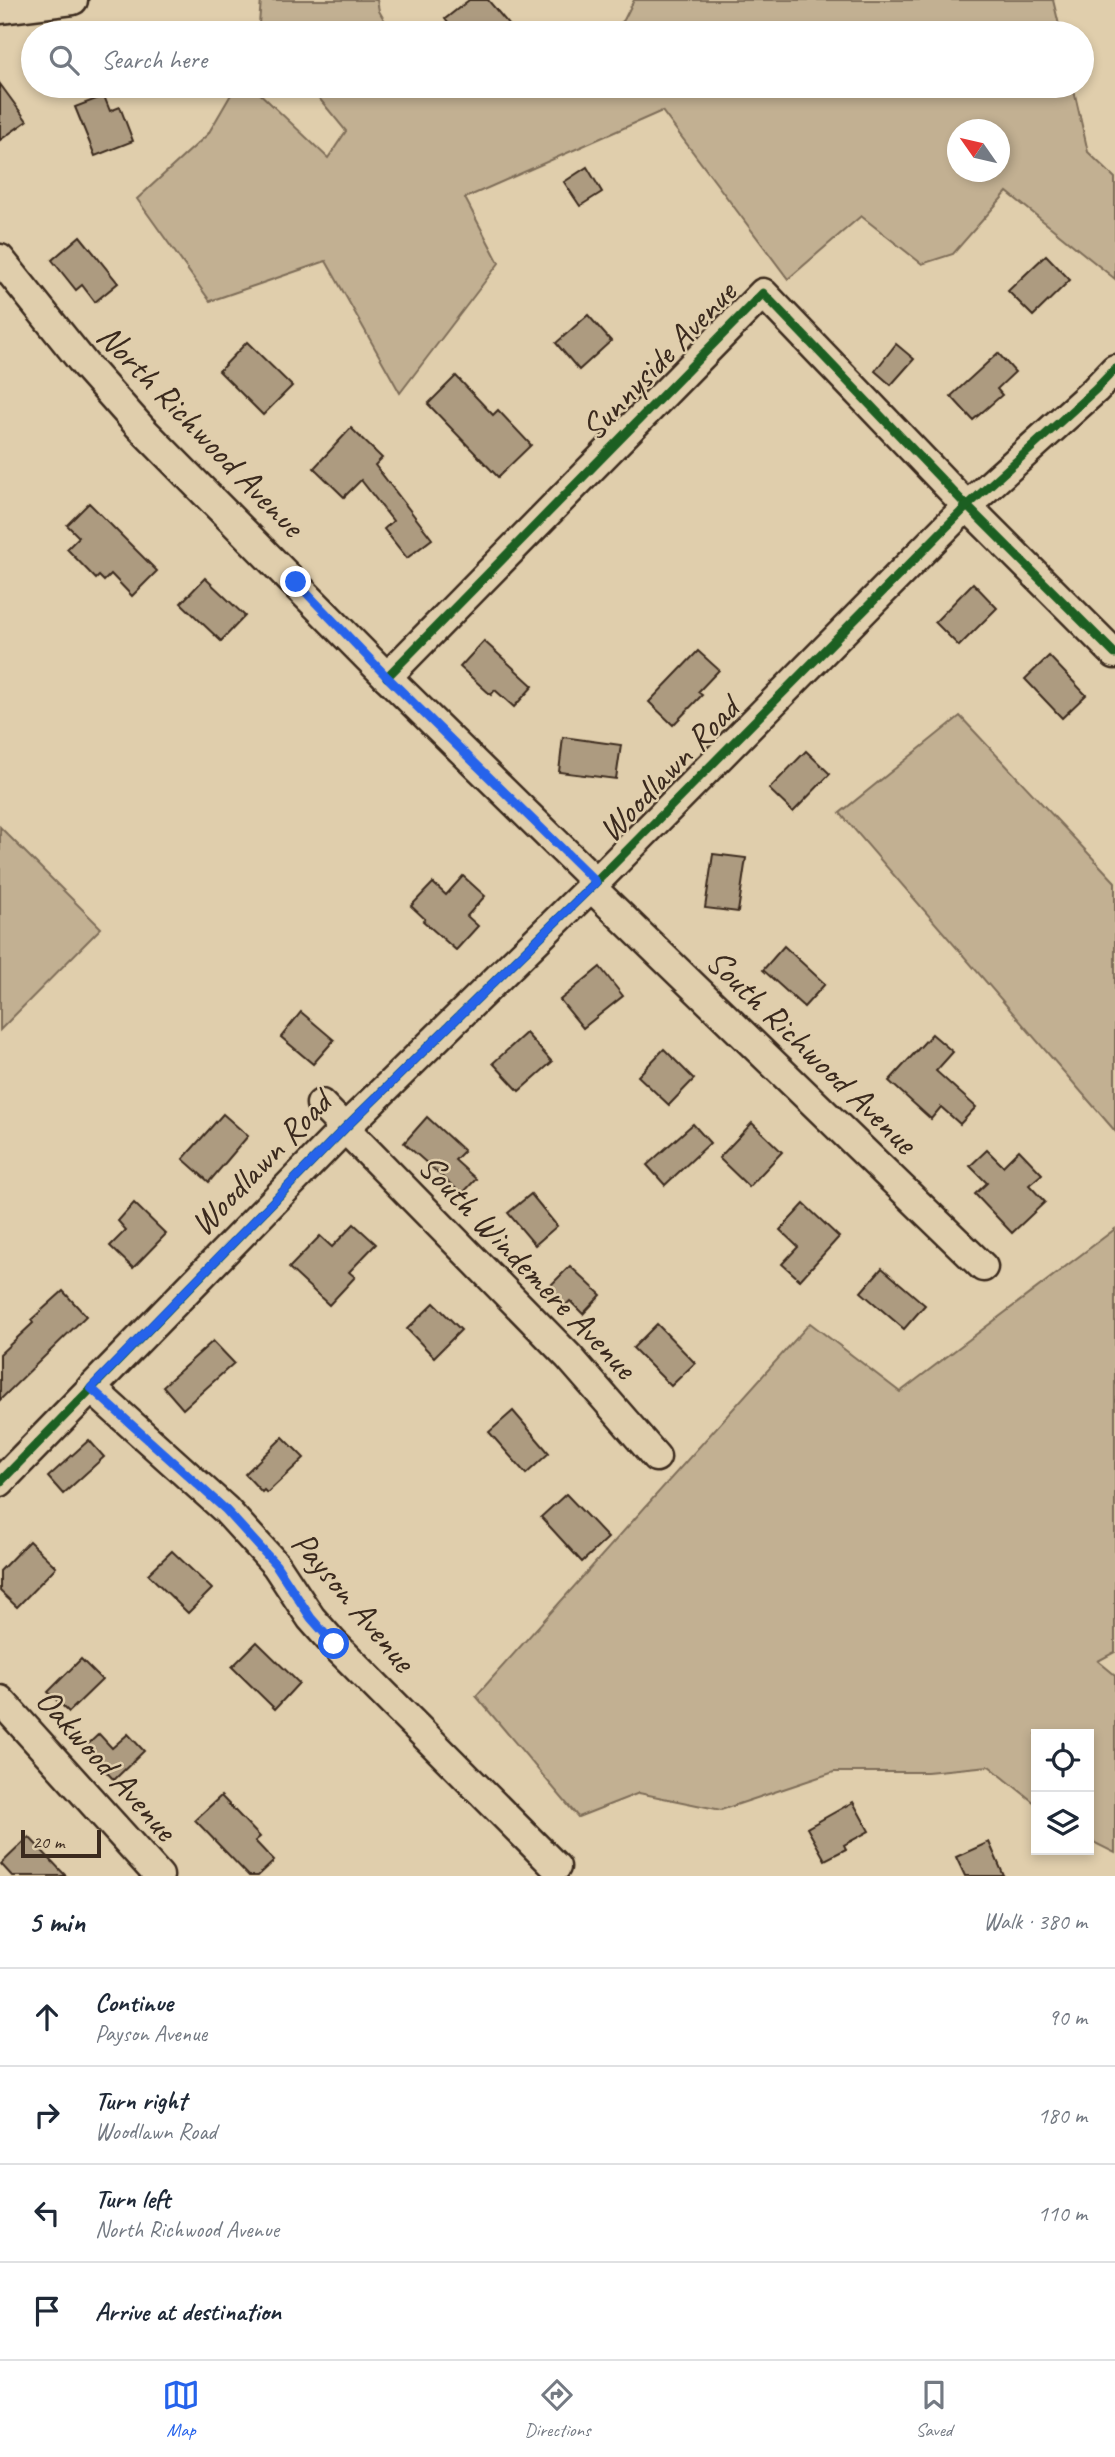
<!DOCTYPE html>
<html lang="en">
<head>
<meta charset="utf-8">
<style>
  :root { --surface:#fff; --page:#f6f6f7; --text:#1f2937; --muted:#747a83; --line:#e0e1e3; --accent:#2563eb }
  body { margin:0; font-family:Caveat,sans-serif; background:var(--page); color:var(--text) }
  .controls { position:absolute; right:21px; bottom:21px; display:grid; overflow:hidden; border-radius:0px; box-shadow:0 4px 10px #0003 }
  .controls button { width:63px; height:63px; display:grid; place-items:center; padding:0; border:0; border-bottom:2px solid var(--line); background:var(--surface); color:var(--text); font:35px sans-serif }
  .compass { position:absolute; left:947px; top:119px; width:63px; height:63px; border-radius:50%; background:var(--surface); box-shadow:0 4px 10px #0003; rotate:304deg }
  .scale { position:absolute; left:21px; bottom:18px; width:80px; box-sizing:border-box; padding-left:7px; border:4px solid #3b2a1e; border-top:0; font-size:19px; line-height:24px; white-space:nowrap; color:#3b2a1e; -webkit-text-stroke:5px #e0ceac; paint-order:stroke }
  .stop { position:absolute; width:21px; height:21px; margin:-16px; border:5px solid #2563eb; border-radius:50%; background:#fff }
  .stop.end { background:#2563eb; border-color:#fff; box-shadow:0 2px 7px #0008 }
  .list { margin:0; padding:0; list-style:none }
  h2 { display:flex; justify-content:space-between; align-items:center; height:91px; margin:0; padding:0 28px; font-size:30px }
  h2 small { font-size:23px; font-weight:400; color:var(--muted) }
  .list li { display:grid; grid-template-columns:46px 1fr auto; gap:21px; align-items:center; box-sizing:border-box; height:98px; padding:0 28px; border-top:2px solid var(--line) }
  .list b { display:block; font-size:26px; white-space:nowrap }
  .list p { margin:0; font-size:23px; white-space:nowrap; color:var(--muted) }
  .list em { font-size:23px; font-style:normal; color:var(--muted) }
  .icon { flex:none; width:38px; height:38px; fill:none; stroke:currentColor; stroke-width:2; stroke-linecap:round; stroke-linejoin:round }
  .map { position:relative; flex:none; width:1115px; height:1876px; overflow:hidden }
  .search { position:absolute; background:var(--surface); box-shadow:0 4px 10px #0003; left:21px; right:21px; top:21px; height:77px; display:flex; align-items:center; gap:18px; box-sizing:border-box; padding:0 24px; border-radius:38px; color:var(--muted); font-size:26px }
  .sheet { height:483px; background:var(--surface) }
  nav { display:flex; justify-content:space-around; align-items:center; box-sizing:border-box; height:98px; border-top:2px solid var(--line); background:var(--surface); font-size:19px; color:var(--muted) }
  nav a { display:grid; justify-items:center; gap:4px }
  nav .on { color:var(--accent) }
  .map>svg:first-child { display:block }
</style>
</head>
<body>
<div class="map">
<svg width="1115" height="1876" viewBox="0 0 1115 1876">
  <rect width="100%" height="100%" fill="#e0ceac"/>
  <filter id="ink" filterUnits="userSpaceOnUse"><feTurbulence type="fractalNoise" baseFrequency=".0143" numOctaves="2"/><feDisplacementMap in="SourceGraphic" scale="14" xChannelSelector="R" yChannelSelector="G"/><feConvolveMatrix kernelMatrix="1 2 1 2 8 2 1 2 1" color-interpolation-filters="sRGB"/></filter>
  <g filter="url(#ink)">
    <g fill="#c2b092" stroke="#7e6d58" stroke-width="2" fill-rule="evenodd">
      <path d="M 261,0 L 377,0 L 379,11 L 392,33 L 266,33 L 259,24 Z"/>
      <path d="M 634,0 L 1053,0 L 1061,33 L 610,33 L 624,20 Z"/>
      <path d="M 236,86 L 252,86 L 328,158 L 346,131 L 309,86 L 447,86 L 490,97 L 536,86 L 1073,86 L 1088,152 L 1115,178 L 1115,279 L 1007,192 L 953,254 L 922,264 L 861,216 L 788,279 L 662,111 L 465,198 L 499,263 L 400,393 L 326,261 L 210,301 L 137,199 L 208,134 ZM 958,130 L 1000,130 L 1000,172 L 958,172 Z"/>
      <path d="M 960,716 L 1115,882 L 1115,1131 L 840,813 Z"/>
      <path d="M 0,827 L 101,928 L 0,1030 Z"/>
      <path d="M 1115,1229 L 1115,1652 L 1098,1661 L 1115,1675 L 1115,1853 L 1089,1840 L 1089,1734 L 1036,1734 L 1036,1804 L 989,1766 L 927,1772 L 834,1772 L 721,1810 L 639,1793 L 578,1817 L 476,1696 L 810,1323 L 900,1392 Z"/>
    </g>
    <g fill="#ad9b80" stroke="#3b2a1e" stroke-width="2">
      <path d="M 469,0 L 488,0 L 516,33 L 456,33 L 445,19 Z"/>
      <path d="M 0,84 L 27,121 L 0,140 Z"/>
      <path d="M 104,96 L 110,111 L 120,107 L 133,141 L 95,156 L 75,107 Z"/>
      <path d="M 587,167 L 602,192 L 580,206 L 564,182 Z"/>
      <path d="M 80,236 L 118,283 L 95,302 L 82,285 L 76,290 L 52,260 Z"/>
      <path d="M 1046,255 L 1070,280 L 1033,316 L 1008,291 Z"/>
      <path d="M 588,315 L 611,341 L 579,370 L 556,343 Z"/>
      <path d="M 247,342 L 292,386 L 263,415 L 219,371 Z"/>
      <path d="M 896,344 L 914,359 L 891,385 L 875,371 Z"/>
      <path d="M 998,353 L 1015,372 L 997,389 L 1002,395 L 973,420 L 951,396 Z"/>
      <path d="M 456,376 L 493,415 L 498,410 L 531,445 L 498,477 L 428,404 Z"/>
      <path d="M 351,428 L 382,458 L 375,465 L 432,539 L 407,558 L 384,529 L 393,521 L 361,480 L 344,497 L 314,468 Z"/>
      <path d="M 89,503 L 157,571 L 132,596 L 111,574 L 104,581 L 99,576 L 96,579 L 67,549 L 79,537 L 67,525 Z"/>
      <path d="M 205,578 L 245,616 L 221,641 L 181,603 Z"/>
      <path d="M 973,583 L 997,608 L 959,646 L 935,622 Z"/>
      <path d="M 484,641 L 533,686 L 514,707 L 495,690 L 491,695 L 460,667 Z"/>
      <path d="M 698,651 L 719,670 L 698,692 L 702,695 L 673,725 L 649,702 Z"/>
      <path d="M 1049,656 L 1086,695 L 1062,718 L 1025,679 Z"/>
      <path d="M 563,737 L 621,745 L 616,779 L 559,772 Z"/>
      <path d="M 806,751 L 830,774 L 793,812 L 769,789 Z"/>
      <path d="M 713,854 L 746,858 L 738,912 L 705,908 Z"/>
      <path d="M 463,876 L 485,896 L 467,916 L 478,926 L 456,950 L 423,921 L 425,919 L 411,906 L 433,883 L 446,895 Z"/>
      <path d="M 784,946 L 825,984 L 804,1007 L 763,970 Z"/>
      <path d="M 600,967 L 623,996 L 583,1028 L 560,1000 Z"/>
      <path d="M 301,1012 L 334,1040 L 313,1064 L 281,1037 Z"/>
      <path d="M 526,1033 L 552,1062 L 519,1091 L 493,1063 Z"/>
      <path d="M 932,1034 L 953,1052 L 936,1071 L 976,1107 L 960,1124 L 941,1107 L 931,1119 L 889,1081 Z"/>
      <path d="M 664,1049 L 694,1079 L 669,1105 L 638,1076 Z"/>
      <path d="M 223,1114 L 248,1136 L 209,1182 L 183,1159 Z"/>
      <path d="M 427,1117 L 464,1151 L 455,1160 L 476,1179 L 462,1194 L 404,1143 Z"/>
      <path d="M 752,1123 L 782,1152 L 749,1187 L 719,1158 Z"/>
      <path d="M 693,1124 L 710,1143 L 665,1185 L 647,1165 Z"/>
      <path d="M 987,1150 L 1003,1166 L 1019,1150 L 1042,1174 L 1029,1185 L 1045,1202 L 1012,1233 L 975,1194 L 987,1183 L 970,1166 Z"/>
      <path d="M 531,1194 L 557,1226 L 535,1245 L 508,1213 Z"/>
      <path d="M 134,1203 L 166,1234 L 133,1268 L 110,1246 L 126,1230 L 118,1221 Z"/>
      <path d="M 804,1204 L 839,1237 L 800,1280 L 782,1264 L 798,1247 L 780,1230 Z"/>
      <path d="M 354,1224 L 376,1244 L 349,1272 L 355,1277 L 329,1305 L 289,1268 L 320,1236 L 332,1247 Z"/>
      <path d="M 570,1266 L 601,1295 L 583,1314 L 570,1301 L 565,1306 L 548,1288 Z"/>
      <path d="M 882,1268 L 925,1305 L 904,1329 L 861,1292 Z"/>
      <path d="M 63,1291 L 86,1316 L 0,1400 L 0,1354 L 33,1323 L 31,1320 Z"/>
      <path d="M 434,1303 L 461,1330 L 434,1357 L 407,1329 Z"/>
      <path d="M 657,1324 L 695,1363 L 671,1386 L 633,1348 Z"/>
      <path d="M 213,1341 L 234,1363 L 183,1409 L 163,1386 Z"/>
      <path d="M 513,1411 L 549,1453 L 526,1474 L 489,1432 Z"/>
      <path d="M 283,1437 L 304,1458 L 267,1493 L 264,1490 L 262,1492 L 245,1474 Z"/>
      <path d="M 89,1440 L 104,1457 L 63,1494 L 48,1477 Z"/>
      <path d="M 566,1494 L 608,1538 L 582,1562 L 541,1517 Z"/>
      <path d="M 29,1541 L 56,1567 L 17,1607 L 0,1591 L 0,1571 Z"/>
      <path d="M 172,1551 L 212,1589 L 188,1613 L 148,1574 Z"/>
      <path d="M 257,1642 L 299,1683 L 275,1709 L 232,1667 Z"/>
      <path d="M 81,1659 L 102,1680 L 69,1712 L 48,1692 Z"/>
      <path d="M 99,1734 L 112,1748 L 128,1734 L 144,1751 L 114,1780 L 84,1748 Z"/>
      <path d="M 221,1796 L 260,1837 L 255,1841 L 274,1861 L 258,1876 L 249,1876 L 195,1820 Z"/>
      <path d="M 853,1802 L 869,1831 L 844,1845 L 846,1849 L 825,1860 L 807,1828 Z"/>
      <path d="M 29,1837 L 66,1876 L 12,1876 L 1,1864 Z"/>
      <path d="M 989,1842 L 1004,1876 L 965,1876 L 956,1857 Z"/>
    </g>
    <g fill="none" stroke-linecap="round" stroke-linejoin="round">
      <defs>
        <g id="minor">
          <path d="M 0,9 L 73,0"/>
          <path d="M 0,259 L 85,365 L 140,427 L 387,677 L 596,882"/>
          <path d="M 387,677 L 763,293 L 967,506 L 1115,654"/>
          <path d="M 591,887 L 983,1267"/>
          <path d="M 321,1104 L 569,1357 L 656,1457"/>
          <path d="M 91,1388 L 226,1510 L 276,1565 L 311,1618 L 334,1644 L 556,1867"/>
          <path d="M 0,1482 L 345,1128 L 596,882 L 967,506 L 1095,390 L 1115,369"/>
          <path d="M 0,1700 L 159,1876"/>
        </g>
      </defs>
      <use href="#minor" stroke="#3b2a1e" stroke-width="33"/>
      <use href="#minor" stroke="#e0ceac" stroke-width="28"/>
      <defs>
        <g id="cycleway">
          <path d="M 387,677 L 763,293 L 967,506 L 1115,654"/>
          <path d="M 0,1482 L 345,1128 L 596,882 L 967,506 L 1095,390 L 1115,369"/>
        </g>
      </defs>
      <use href="#cycleway" stroke="#e0ceac" stroke-width="13"/>
      <use href="#cycleway" stroke="#1b5e20" stroke-width="9"/>
    </g>
  </g>
  <g fill="none" stroke-linecap="round" stroke-linejoin="round" filter="url(#ink)">
    <path stroke="#2563eb" stroke-width="9" d="M 296,582 L 387,677 L 596,882 L 345,1128 L 91,1388 L 226,1510 L 276,1565 L 311,1618 L 334,1644"/>
  </g>
  <g text-anchor="middle" stroke-width="5" stroke-linejoin="round" paint-order="stroke">
    <g font-size="35" fill="#3b2a1e" stroke="#e0ceac">
      <text transform="translate(658 360) rotate(-46)" y="12">Sunnyside Avenue</text>
      <text transform="translate(201 430) rotate(46)" y="12">North Richwood Avenue</text>
      <text transform="translate(668 769) rotate(-46)" y="12">Woodlawn Road</text>
      <text transform="translate(812 1051) rotate(44)" y="12">South Richwood Avenue</text>
      <text transform="translate(260 1163) rotate(-46)" y="12">Woodlawn Road</text>
      <text transform="translate(528 1266) rotate(46)" y="12">South Windemere Avenue</text>
      <text transform="translate(354 1601) rotate(50)" y="12">Payson Avenue</text>
      <text transform="translate(107 1764) rotate(48)" y="12">Oakwood Avenue</text>
    </g>
  </g>
</svg>
<div class="controls">
<button><svg class="icon" aria-label="locate" viewBox="0 0 24 24"><circle cx="12" cy="12" r="6"/><path d="M12 2v4M12 18v4M2 12h4M18 12h4"/></svg></button>
<button><svg class="icon" aria-label="layers" viewBox="0 0 24 24"><path d="M12 4l9 5-9 5-9-5zM3 14l9 5 9-5"/></svg></button>
</div>
<svg class="compass" viewBox="-18 -18 36 36"><path d="M0-13l5 13h-10z" fill="#e53935"/><path d="M0 13l5-13h-10z" fill="#747a83"/></svg>
<div class="scale">20 m</div>
<div class="stop" style="left:334px;top:1644px"></div>
<div class="stop end" style="left:296px;top:582px"></div>
<div class="search"><svg class="icon" aria-label="search" viewBox="0 0 24 24"><circle cx="10" cy="10" r="6"/><path d="M15 15l6 6"/></svg>Search here</div>
</div>
<section class="sheet">
<h2>5 min<small>Walk · 380 m</small></h2>
<ul class="list">
<li><svg class="icon" aria-label="ahead" viewBox="0 0 24 24"><path d="M12 20V5M6 11l6-6 6 6"/></svg><div><b>Continue</b><p>Payson Avenue</p></div><em>90 m</em></li>
<li><svg class="icon" aria-label="right" viewBox="0 0 24 24"><path d="M7 20v-9h11M14 6l5 5-5 5"/></svg><div><b>Turn right</b><p>Woodlawn Road</p></div><em>180 m</em></li>
<li><svg class="icon" aria-label="left" viewBox="0 0 24 24"><path d="M17 20v-9H6M10 6l-5 5 5 5"/></svg><div><b>Turn left</b><p>North Richwood Avenue</p></div><em>110 m</em></li>
<li><svg class="icon" aria-label="arrive" viewBox="0 0 24 24"><path d="M6 21V4h12l-3 4 3 4H6"/></svg><div><b>Arrive at destination</b></div></li>
</ul>
</section>
<nav>
<a class="on"><svg class="icon" aria-label="map" viewBox="0 0 24 24"><path d="M3 6l6-2 6 2 6-2v14l-6 2-6-2-6 2zM9 4v14M15 6v14"/></svg>Map</a>
<a><svg class="icon" aria-label="directions" viewBox="0 0 24 24"><path d="M12 3l9 9-9 9-9-9zM9 14v-3h6M13 9l2 2-2 2"/></svg>Directions</a>
<a><svg class="icon" aria-label="saved" viewBox="0 0 24 24"><path d="M7 4h10v16l-5-4-5 4z"/></svg>Saved</a>
</nav>
</body>
</html>
